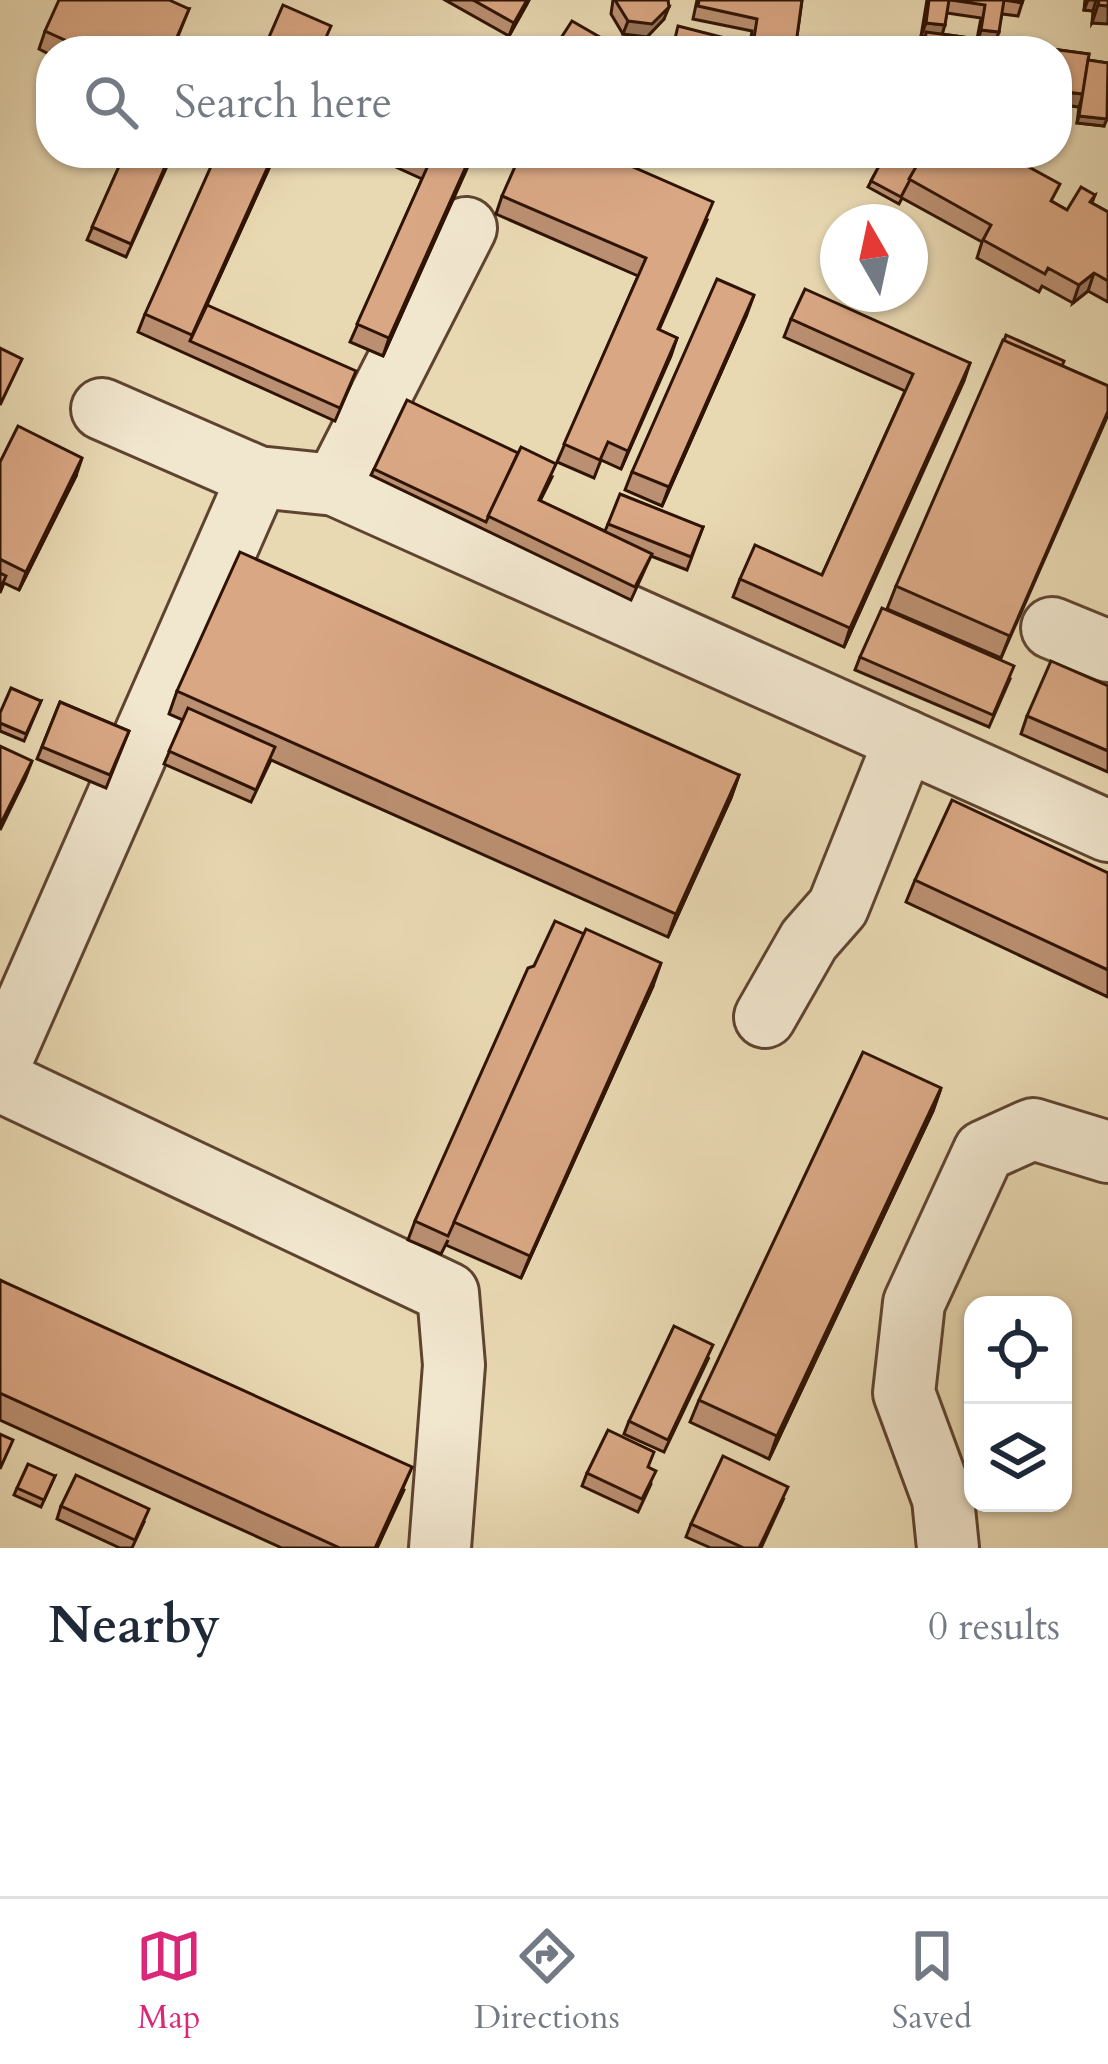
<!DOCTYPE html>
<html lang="en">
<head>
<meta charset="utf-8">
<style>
  :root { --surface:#fff; --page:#f6f6f7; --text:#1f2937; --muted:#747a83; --line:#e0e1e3; --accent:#db2777 }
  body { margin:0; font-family:Cardo,serif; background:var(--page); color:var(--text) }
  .controls { position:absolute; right:36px; bottom:36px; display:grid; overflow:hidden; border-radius:24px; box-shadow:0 3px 9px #0004 }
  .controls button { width:108px; height:108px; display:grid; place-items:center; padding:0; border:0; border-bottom:3px solid var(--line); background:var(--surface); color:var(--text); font:60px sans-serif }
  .compass { position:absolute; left:820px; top:204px; width:108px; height:108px; border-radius:50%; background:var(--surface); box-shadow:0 3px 9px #0004; rotate:351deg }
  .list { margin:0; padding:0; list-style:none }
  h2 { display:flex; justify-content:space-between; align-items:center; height:156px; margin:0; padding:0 48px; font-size:51px }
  h2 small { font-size:39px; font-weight:400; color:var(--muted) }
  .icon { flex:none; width:66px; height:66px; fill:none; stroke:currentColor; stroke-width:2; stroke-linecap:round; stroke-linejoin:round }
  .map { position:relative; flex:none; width:1108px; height:1548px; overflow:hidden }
  .search { position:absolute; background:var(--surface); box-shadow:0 3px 9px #0004; left:36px; right:36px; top:36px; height:132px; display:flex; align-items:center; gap:30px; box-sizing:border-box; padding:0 42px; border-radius:48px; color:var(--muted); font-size:45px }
  .sheet { height:348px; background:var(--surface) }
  nav { display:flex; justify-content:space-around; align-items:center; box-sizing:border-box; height:168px; border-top:3px solid var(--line); background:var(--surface); font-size:33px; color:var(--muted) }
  nav a { display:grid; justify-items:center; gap:6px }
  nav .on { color:var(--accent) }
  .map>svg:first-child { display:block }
</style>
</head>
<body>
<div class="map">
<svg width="1108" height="1548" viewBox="0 0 1108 1548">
  <rect width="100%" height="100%" fill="#e9d9b3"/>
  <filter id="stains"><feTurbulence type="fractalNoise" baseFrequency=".00167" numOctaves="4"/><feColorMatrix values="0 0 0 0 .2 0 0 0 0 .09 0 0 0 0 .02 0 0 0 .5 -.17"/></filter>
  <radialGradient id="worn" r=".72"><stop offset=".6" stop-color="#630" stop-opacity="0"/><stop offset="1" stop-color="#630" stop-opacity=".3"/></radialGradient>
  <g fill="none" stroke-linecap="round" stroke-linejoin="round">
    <defs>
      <g id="minor">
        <path d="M 102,409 L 258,477 L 335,485 L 1108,831"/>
        <path d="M 335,485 L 466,228"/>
        <path d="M 1052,628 L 1108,651"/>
        <path d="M 765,1017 L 809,940 L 838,907 L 905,740"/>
        <path d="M 0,1064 L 258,477"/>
        <path d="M 0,1081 L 448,1293 L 454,1365 L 440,1548"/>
        <path d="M 948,1548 L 943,1499 L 904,1393 L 914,1303 L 984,1151 L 1033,1129 L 1108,1152"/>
      </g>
    </defs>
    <use href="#minor" stroke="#5e4430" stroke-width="66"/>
    <use href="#minor" stroke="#f1e6ce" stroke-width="60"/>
  </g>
  <g fill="#bb9072" stroke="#2f1304" stroke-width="3" fill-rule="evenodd">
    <path d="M 445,0 L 529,0 L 509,36 Z"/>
    <path d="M 613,0 L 668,0 L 664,19 L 647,37 L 623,34 L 611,14 Z"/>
    <path d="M 697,0 L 802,0 L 795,51 L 749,51 L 752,31 L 693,19 Z"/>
    <path d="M 927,0 L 1023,0 L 1018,16 L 1002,14 L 995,41 L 1089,54 L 1088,60 L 1108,63 L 1108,108 L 1104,126 L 1077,123 L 1079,107 L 1057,104 L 1057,51 L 921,51 L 925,36 L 921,36 ZM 947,13 L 981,18 L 977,39 L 942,34 Z"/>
    <path d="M 1085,0 L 1108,0 L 1092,23 L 1093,11 L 1084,10 Z"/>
    <path d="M 189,9 L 172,51 L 51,51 L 51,55 L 39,49 L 45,31 Z"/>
    <path d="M 559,41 L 624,51 L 563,51 L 557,47 Z"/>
    <path d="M 125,153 L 173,153 L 126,257 L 87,240 Z"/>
    <path d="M 276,153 L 207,305 L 351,384 L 335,421 L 138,332 L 145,314 Z"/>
    <path d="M 365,153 L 473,153 L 383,356 L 350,342 L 422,179 Z"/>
    <path d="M 886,153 L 1053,202 L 1067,210 L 1095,195 L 1092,203 L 1108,212 L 1108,302 L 1088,291 L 1073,303 L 1042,286 L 1039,292 L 977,258 L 982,242 L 902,198 L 899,204 L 868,187 Z"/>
    <path d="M 502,196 L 707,220 L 659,330 L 677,338 L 621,469 L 601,460 L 594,478 L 557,462 L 638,276 L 496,214 Z"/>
    <path d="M 747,314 L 662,506 L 625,490 L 632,472 Z"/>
    <path d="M 791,319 L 970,363 L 844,647 L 733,597 L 740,579 L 822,575 L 905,391 L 784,337 Z"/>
    <path d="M 1062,366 L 1108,386 L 1001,658 L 887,609 L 896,586 Z"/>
    <path d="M 0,462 L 76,476 L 19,590 L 4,583 L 0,593 Z"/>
    <path d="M 374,469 L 552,477 L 540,501 L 605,531 L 608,524 L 703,527 L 687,570 L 651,556 L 631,600 L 371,475 Z"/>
    <path d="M 860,657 L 1010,679 L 989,727 L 855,670 Z"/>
    <path d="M 1108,686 L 1108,772 L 1021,734 L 1027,716 Z"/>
    <path d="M 177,691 L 739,775 L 731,798 L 668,937 L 271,760 L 251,802 L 164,764 L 183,720 L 169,714 Z"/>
    <path d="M 41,701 L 24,741 L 0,731 L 0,713 Z"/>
    <path d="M 60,702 L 129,731 L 106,788 L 37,759 Z"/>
    <path d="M 1108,873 L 1108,997 L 906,902 L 915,880 Z"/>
    <path d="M 584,934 L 653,986 L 521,1278 L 446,1245 L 448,1240 L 441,1254 L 408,1240 L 415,1221 L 534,966 Z"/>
    <path d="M 941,1088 L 933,1111 L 769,1459 L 690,1422 L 699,1400 Z"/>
    <path d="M 0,1280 L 404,1490 L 377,1548 L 282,1548 L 0,1420 Z"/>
    <path d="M 709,1357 L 664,1452 L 624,1434 L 629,1421 Z"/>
    <path d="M 649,1468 L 651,1484 L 638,1512 L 582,1486 L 587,1473 Z"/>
    <path d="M 55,1476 L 41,1507 L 14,1495 L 17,1488 Z"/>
    <path d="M 783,1500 L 761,1548 L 711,1548 L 686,1537 L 691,1524 Z"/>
    <path d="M 61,1506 L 144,1522 L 132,1548 L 120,1548 L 57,1519 Z"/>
  </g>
  <g fill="#98755c" stroke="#2f1304" stroke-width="3">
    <path d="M 527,0 L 529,0 L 527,4 L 509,36 L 514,23 Z"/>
    <path d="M 1088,0 L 1096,0 L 1093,11 L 1084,10 Z"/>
    <path d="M 1098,5 L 1108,6 L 1108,24 L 1092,23 Z"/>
    <path d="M 669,7 L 664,19 L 647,37 L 623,34 L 628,21 Z"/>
    <path d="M 926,23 L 945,25 L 941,38 L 921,36 Z"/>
    <path d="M 981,30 L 999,32 L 994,45 L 977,43 Z"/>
    <path d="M 1057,91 L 1083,94 L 1079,107 L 1057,104 Z"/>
    <path d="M 1079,116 L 1107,119 L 1104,126 L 1077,123 Z"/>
    <path d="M 274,153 L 276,153 L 190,341 Z"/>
    <path d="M 473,153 L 470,162 L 383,356 L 389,338 Z"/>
    <path d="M 1094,273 L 1088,291 L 1073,303 L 1079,285 Z"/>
    <path d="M 754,295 L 747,314 L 662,506 L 669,487 Z"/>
    <path d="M 677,338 L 671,356 L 621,469 L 628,451 Z"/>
    <path d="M 970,363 L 964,381 L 844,647 L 850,628 Z"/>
    <path d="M 1108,411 L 1108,415 L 1001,658 L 1010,636 Z"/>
    <path d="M 82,458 L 76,476 L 19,590 L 26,572 Z"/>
    <path d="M 32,761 L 25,779 L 0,830 L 0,825 Z"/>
    <path d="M 739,775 L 731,798 L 668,937 L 676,914 Z"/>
    <path d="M 661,963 L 653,986 L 521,1278 L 530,1256 Z"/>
    <path d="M 941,1088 L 933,1111 L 769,1459 L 777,1436 Z"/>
    <path d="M 412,1467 L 377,1548 L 375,1548 Z"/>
  </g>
  <g fill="#d9a784" stroke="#2f1304" stroke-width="3">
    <path d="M 59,0 L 169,0 L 189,9 L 171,51 L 89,51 L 45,31 Z"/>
    <path d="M 473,0 L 527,0 L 514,23 Z"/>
    <path d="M 615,0 L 668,0 L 669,7 L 652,24 L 628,21 Z"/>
    <path d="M 699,0 L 802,0 L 795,51 L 752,51 L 757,19 L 698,6 Z"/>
    <path d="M 929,0 L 949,0 L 945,25 L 926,23 Z"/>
    <path d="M 951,0 L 1023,0 L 1022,3 L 1004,0 L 999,32 L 981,30 L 985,5 Z"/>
    <path d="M 1099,0 L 1108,0 L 1108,6 L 1098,5 Z"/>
    <path d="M 283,5 L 331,26 L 320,51 L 263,51 Z"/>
    <path d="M 572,21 L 624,51 L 577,51 L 559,41 Z"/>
    <path d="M 678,26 L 741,42 L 739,51 L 672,51 Z"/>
    <path d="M 926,32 L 1089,54 L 1083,94 L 1057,91 L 1057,51 L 924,51 Z"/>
    <path d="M 1088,60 L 1108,63 L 1107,119 L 1079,116 Z"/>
    <path d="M 125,153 L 171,153 L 131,244 L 92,227 Z"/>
    <path d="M 217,153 L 274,153 L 192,335 L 145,314 Z"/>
    <path d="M 412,153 L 472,153 L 389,338 L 357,324 L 430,161 Z"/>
    <path d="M 521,153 L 601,153 L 713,202 L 658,329 L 677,338 L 628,451 L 608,442 L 600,460 L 564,444 L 646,258 L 502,196 Z"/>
    <path d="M 886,153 L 924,153 L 901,197 L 871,181 Z"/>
    <path d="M 924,153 L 1003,153 L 1060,184 L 1051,201 L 1067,210 L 1081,187 L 1095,195 L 1090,202 L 1108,212 L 1108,281 L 1094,273 L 1079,285 L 1048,268 L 1045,274 L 983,240 L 991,225 L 909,179 Z"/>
    <path d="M 717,279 L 754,295 L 669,487 L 632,472 Z"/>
    <path d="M 805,289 L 970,363 L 850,628 L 740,579 L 755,545 L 822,575 L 913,374 L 791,319 Z"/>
    <path d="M 207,305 L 356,371 L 340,408 L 190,341 Z"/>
    <path d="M 1006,335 L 1064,361 L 1062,366 L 1004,341 Z"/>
    <path d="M 1003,340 L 1108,386 L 1108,411 L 1010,636 L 896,586 Z"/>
    <path d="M 0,348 L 22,359 L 0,405 Z"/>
    <path d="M 407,400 L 518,453 L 486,522 L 374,469 Z"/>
    <path d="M 18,426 L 82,458 L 26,572 L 0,559 L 0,462 Z"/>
    <path d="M 521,447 L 556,464 L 539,500 L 652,554 L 635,587 L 488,516 Z"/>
    <path d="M 620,494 L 703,527 L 691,557 L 608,524 Z"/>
    <path d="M 240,552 L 739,775 L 676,914 L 177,691 Z"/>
    <path d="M 0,573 L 6,576 L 0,589 Z"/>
    <path d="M 882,608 L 1014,666 L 993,715 L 860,657 Z"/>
    <path d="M 1051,661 L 1108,686 L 1108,751 L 1027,716 Z"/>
    <path d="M 11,688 L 41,701 L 26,734 L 0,723 L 0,713 Z"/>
    <path d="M 60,702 L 129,731 L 110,775 L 42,747 Z"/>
    <path d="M 188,708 L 275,747 L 256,790 L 169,751 Z"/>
    <path d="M 0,746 L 32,761 L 0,825 Z"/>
    <path d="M 952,800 L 1108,873 L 1108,970 L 915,880 Z"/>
    <path d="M 555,921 L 584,934 L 448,1236 L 415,1221 L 528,968 L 534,966 Z"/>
    <path d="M 586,929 L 661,963 L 530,1256 L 454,1222 Z"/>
    <path d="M 863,1052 L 941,1088 L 777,1436 L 699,1400 Z"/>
    <path d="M 0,1280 L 412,1467 L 375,1548 L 340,1548 L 0,1393 Z"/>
    <path d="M 674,1326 L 713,1345 L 668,1440 L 629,1421 Z"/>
    <path d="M 608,1430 L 654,1452 L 648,1467 L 656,1471 L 642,1499 L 587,1473 Z"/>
    <path d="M 0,1434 L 13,1440 L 0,1469 Z"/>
    <path d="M 723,1456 L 788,1487 L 759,1548 L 744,1548 L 691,1524 Z"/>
    <path d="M 28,1464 L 55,1476 L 44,1500 L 17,1488 Z"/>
    <path d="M 76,1475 L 149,1509 L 135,1540 L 61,1506 Z"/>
  </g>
  <rect width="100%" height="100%" filter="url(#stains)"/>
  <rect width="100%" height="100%" fill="url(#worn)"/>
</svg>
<div class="controls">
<button><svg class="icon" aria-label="locate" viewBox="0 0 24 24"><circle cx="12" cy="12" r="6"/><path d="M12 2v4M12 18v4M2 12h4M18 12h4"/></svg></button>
<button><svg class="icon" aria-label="layers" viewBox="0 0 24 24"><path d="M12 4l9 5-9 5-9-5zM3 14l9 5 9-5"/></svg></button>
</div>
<svg class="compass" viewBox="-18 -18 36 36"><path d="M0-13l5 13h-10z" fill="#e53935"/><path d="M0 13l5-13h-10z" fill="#747a83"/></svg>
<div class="search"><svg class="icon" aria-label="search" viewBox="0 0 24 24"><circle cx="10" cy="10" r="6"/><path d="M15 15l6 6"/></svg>Search here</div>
</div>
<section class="sheet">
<h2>Nearby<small>0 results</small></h2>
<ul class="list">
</ul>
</section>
<nav>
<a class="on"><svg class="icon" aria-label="map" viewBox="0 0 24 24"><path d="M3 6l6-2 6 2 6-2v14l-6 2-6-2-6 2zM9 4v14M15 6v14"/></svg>Map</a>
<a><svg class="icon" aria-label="directions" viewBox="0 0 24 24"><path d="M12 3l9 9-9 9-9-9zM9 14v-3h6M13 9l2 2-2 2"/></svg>Directions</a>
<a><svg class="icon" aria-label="saved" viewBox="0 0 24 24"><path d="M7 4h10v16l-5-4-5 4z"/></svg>Saved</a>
</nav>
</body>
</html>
